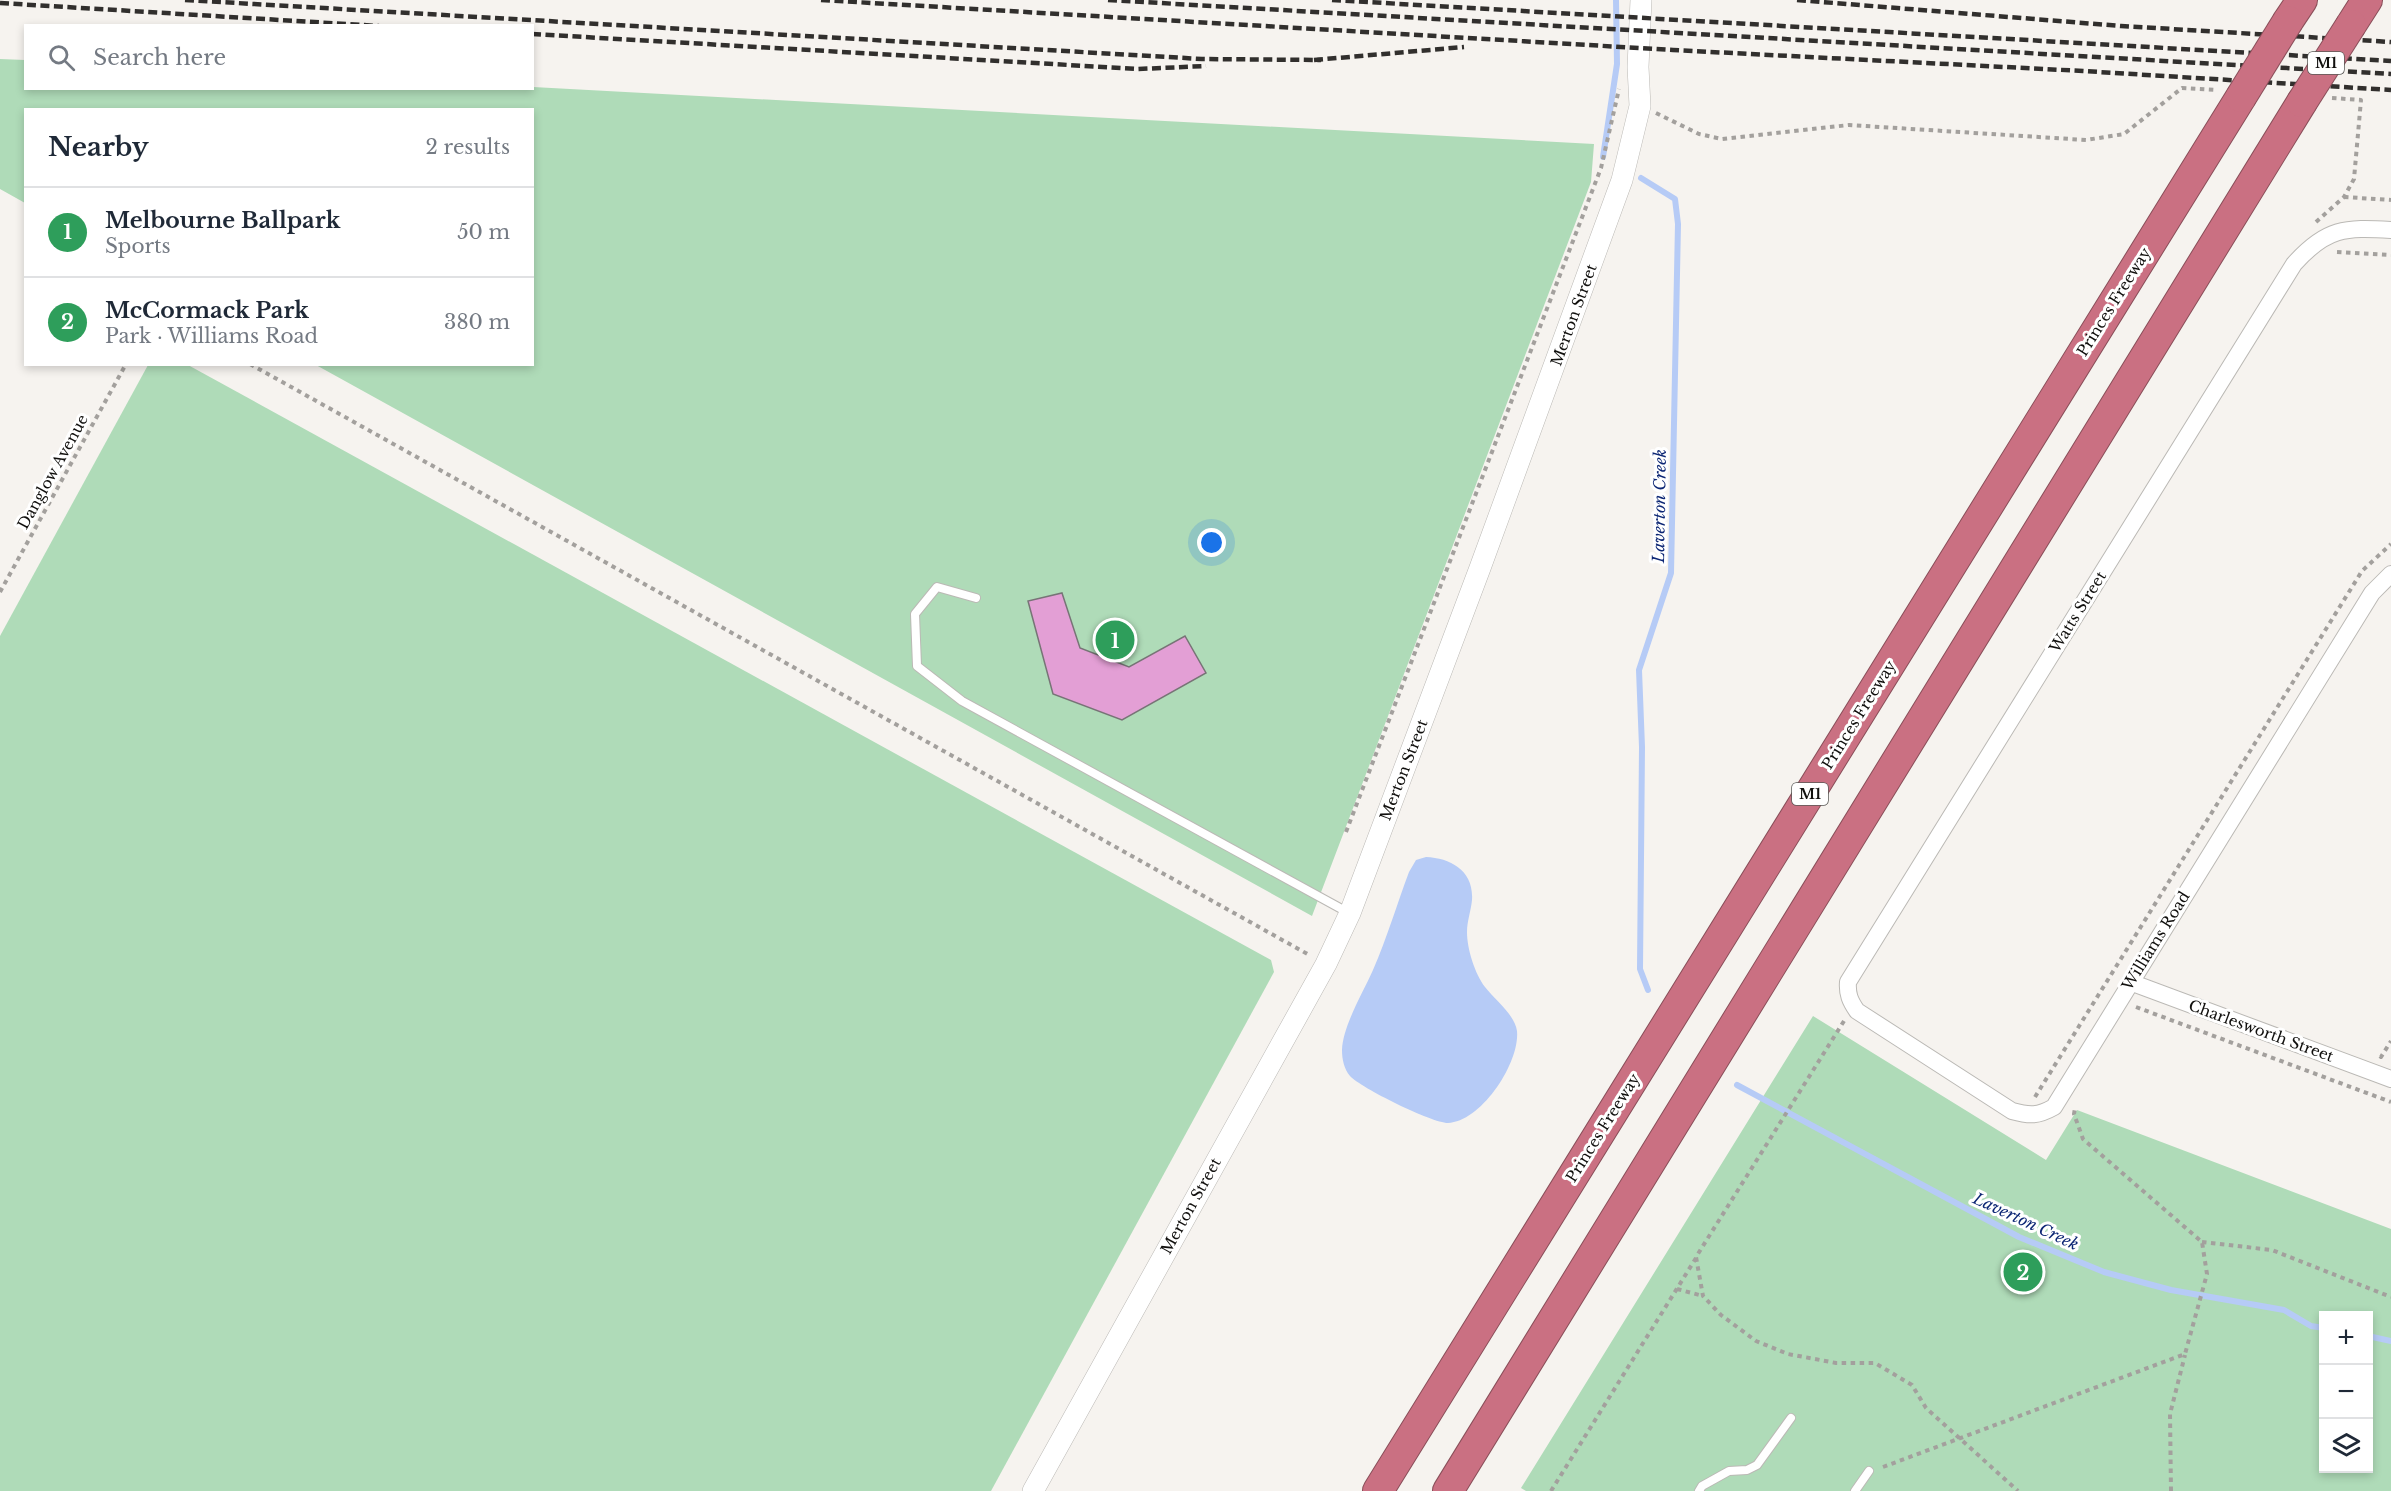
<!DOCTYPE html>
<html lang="en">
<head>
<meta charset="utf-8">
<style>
  :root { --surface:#fff; --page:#f6f6f7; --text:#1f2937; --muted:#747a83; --line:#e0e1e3; --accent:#7e40b6 }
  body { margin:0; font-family:"Libre Baskerville",serif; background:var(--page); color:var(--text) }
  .controls { position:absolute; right:18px; bottom:18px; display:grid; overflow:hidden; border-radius:0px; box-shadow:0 3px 9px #0003 }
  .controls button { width:54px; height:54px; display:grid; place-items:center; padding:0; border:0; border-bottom:2px solid var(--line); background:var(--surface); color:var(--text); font:30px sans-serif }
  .you { position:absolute; left:1212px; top:543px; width:21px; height:21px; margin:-15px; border:4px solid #fff; border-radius:50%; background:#1a73e8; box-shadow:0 0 0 9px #1a73e833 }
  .badge { display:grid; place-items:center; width:39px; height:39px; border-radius:50%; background:var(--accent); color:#fff; font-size:20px; font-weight:700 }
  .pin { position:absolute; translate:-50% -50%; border:3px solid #fff; box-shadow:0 2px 6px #0006 }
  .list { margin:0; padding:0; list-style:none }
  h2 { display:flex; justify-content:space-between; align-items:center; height:78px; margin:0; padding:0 24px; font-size:26px }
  h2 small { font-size:20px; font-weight:400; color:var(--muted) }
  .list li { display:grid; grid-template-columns:39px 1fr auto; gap:18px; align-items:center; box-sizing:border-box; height:90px; padding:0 24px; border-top:2px solid var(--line) }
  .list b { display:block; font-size:22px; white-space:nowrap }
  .list p { margin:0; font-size:20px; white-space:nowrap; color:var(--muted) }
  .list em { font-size:20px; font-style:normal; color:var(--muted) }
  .icon { flex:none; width:33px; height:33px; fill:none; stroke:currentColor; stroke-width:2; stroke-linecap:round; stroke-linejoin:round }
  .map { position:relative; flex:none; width:2391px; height:1491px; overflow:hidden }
  .search { position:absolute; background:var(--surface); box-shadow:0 3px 9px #0003; left:24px; top:24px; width:510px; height:66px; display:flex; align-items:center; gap:15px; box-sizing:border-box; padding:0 21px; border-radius:0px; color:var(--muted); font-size:22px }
  .panel { position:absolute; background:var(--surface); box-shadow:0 3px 9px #0003; left:24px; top:108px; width:510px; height:258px; border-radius:0px }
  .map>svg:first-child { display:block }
</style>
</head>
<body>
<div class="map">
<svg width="2391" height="1491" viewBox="0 0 2391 1491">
  <rect width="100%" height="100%" fill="#f6f3ef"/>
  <g fill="#afdbb8" fill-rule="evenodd">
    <path d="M 0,59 L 25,60 L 26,88 L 533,87 L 1594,144 L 1591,182 L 1312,916 L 316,365 L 532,364 L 532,110 L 26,110 L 25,203 L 0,189 Z"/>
    <path d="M 148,365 L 188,365 L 1271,960 L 1274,972 L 991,1491 L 0,1491 L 0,636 Z"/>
    <path d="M 1813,1016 L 2046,1160 L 2077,1110 L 2391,1229 L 2391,1491 L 1526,1491 L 1521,1488 ZM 2324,1316 L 2368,1316 L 2368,1468 L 2324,1468 Z"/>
  </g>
  <path fill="#b6cbf6" d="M 1426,857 C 1451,858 1474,871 1472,900 C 1471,911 1467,921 1467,932 C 1467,949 1475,974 1485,987 C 1495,1000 1515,1015 1517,1031 C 1520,1063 1481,1122 1448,1123 C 1432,1123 1361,1088 1350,1076 C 1344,1069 1342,1059 1342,1050 C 1343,1025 1363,993 1373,970 C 1387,938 1397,904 1409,872 L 1416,860 Z"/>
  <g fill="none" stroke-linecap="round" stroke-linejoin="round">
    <g stroke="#b6cbf6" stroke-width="6">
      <path d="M 1603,157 L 1617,64 L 1616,0"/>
      <path d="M 1641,178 L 1675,199 L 1678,224 L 1671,573 L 1639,670 L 1642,747 L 1640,969 L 1648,990"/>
      <path d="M 1737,1085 L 2019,1237 L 2104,1272 L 2171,1290 L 2284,1310 L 2311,1326 L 2324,1328"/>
      <path d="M 2368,1336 L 2391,1341"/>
    </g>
  </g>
  <path fill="#e39fd5" stroke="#777476" stroke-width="1.5" d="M 1062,593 L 1080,648 L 1129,667 L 1185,636 L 1206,673 L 1122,720 L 1053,694 L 1028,601 Z"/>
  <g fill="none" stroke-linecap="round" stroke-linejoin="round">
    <defs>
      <g id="service">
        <path d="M 976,598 L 937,587 L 915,614 L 917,666 L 962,701 L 1349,913"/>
        <path d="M 1699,1491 L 1702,1486 L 1729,1471 L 1747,1470 L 1757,1465 L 1791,1418"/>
        <path d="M 1855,1491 L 1869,1471"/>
      </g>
      <g id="minor">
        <path d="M 2391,230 C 2345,227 2326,228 2294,264 L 1848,982 C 1847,994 1850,1001 1857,1011 L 2012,1111 C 2030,1116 2038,1116 2054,1107 L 2372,593 L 2391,574"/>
        <path d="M 2130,982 L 2391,1079"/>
      </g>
      <path id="tertiary" d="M 1033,1491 L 1326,964 L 1350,913 L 1480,568 L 1622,180 L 1640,106 L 1638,67 L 1641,0"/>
      <g id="motorway">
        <path d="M 2288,21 L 2302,0"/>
        <path d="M 2351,25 L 2367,0"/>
        <path d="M 1378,1491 L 2241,97"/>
        <path d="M 1448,1491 L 2302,102"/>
      </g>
    </defs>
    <use href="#service" stroke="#bbb9b5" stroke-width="10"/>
    <use href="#minor" stroke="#bbb9b5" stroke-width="18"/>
    <use href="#tertiary" stroke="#bbb9b5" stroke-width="22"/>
    <use href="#motorway" stroke="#894e59" stroke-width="32"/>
    <g stroke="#a3a09d" stroke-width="4" stroke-dasharray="4.5 4.5" stroke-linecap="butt">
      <path d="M 1656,113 L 1699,134 L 1722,139 L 1849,125 L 2086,140 L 2124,134 L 2182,88 L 2216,90"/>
      <path d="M 2344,197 L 2391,200"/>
      <path d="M 2316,222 L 2344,197 L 2354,179 L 2361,100 L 2332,98"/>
      <path d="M 2337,252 L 2391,255"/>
      <path d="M 250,364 L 1311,956"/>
      <path d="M 0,592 L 126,364"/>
      <path d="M 1346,832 L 1601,168 L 1619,89"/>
      <path d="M 2136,1007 L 2391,1102"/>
      <path d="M 1844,1021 L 1696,1257 L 1703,1296 L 1721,1315 L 1756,1341 L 1788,1354 L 1836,1363 L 1875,1363 L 1912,1385 L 1926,1408 L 2018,1491"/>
      <path d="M 2380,1056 L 2381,1057 L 2391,1041"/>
      <path d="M 2035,1097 L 2362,571 L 2391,544"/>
      <path d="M 2202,1242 L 2272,1250 L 2391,1297"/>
      <path d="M 1677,1289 L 1703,1296"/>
      <path d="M 1883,1467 L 2185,1354 L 2207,1274 L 2202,1242 L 2083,1139 L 2074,1114 L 2075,1108"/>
      <path d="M 1551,1491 L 1696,1258"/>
      <path d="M 2171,1491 L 2170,1414 L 2185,1355"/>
    </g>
    <use href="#service" stroke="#fff" stroke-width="8"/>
    <use href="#minor" stroke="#fff" stroke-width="16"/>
    <use href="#tertiary" stroke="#fff" stroke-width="21"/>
    <use href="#motorway" stroke="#ca7082" stroke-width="30"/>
    <g stroke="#312f2d" stroke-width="4.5" stroke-dasharray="9 4.5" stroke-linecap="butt">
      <path d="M 185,0 L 1202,59 L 1321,60"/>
      <path d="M 821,0 L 1673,50 L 2083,71 L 2391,90"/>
      <path d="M 1108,0 L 2391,74"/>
      <path d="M 1332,0 L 2391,61"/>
      <path d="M 1797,0 L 2121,26 L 2391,42"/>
      <path d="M 0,3 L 379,26"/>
      <path d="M 532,34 L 1138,69 L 1206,66"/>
      <path d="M 1314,60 L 1464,47"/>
    </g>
    <defs>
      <g id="motorway-bridge">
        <path d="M 2241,97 L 2288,21"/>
        <path d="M 2302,102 L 2351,25"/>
      </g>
    </defs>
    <use href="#motorway-bridge" stroke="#894e59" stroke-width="32" stroke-linecap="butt"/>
    <use href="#motorway-bridge" stroke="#ca7082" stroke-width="30"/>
  </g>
  <g text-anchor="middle" stroke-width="6" stroke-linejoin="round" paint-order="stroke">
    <g fill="#fff" stroke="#585856" stroke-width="1.5">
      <rect x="2308" y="52" width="36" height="22" rx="4.5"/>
      <rect x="1792" y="783" width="36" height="22" rx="4.5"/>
    </g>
    <g font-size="14" font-weight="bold" fill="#11100e">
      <text x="2326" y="68">M1</text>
      <text x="1810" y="799">M1</text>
    </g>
    <g font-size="15" fill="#11100e" stroke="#fff">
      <text transform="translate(2114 302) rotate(-58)" y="5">Princes Freeway</text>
      <text transform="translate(1574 315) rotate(-70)" y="5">Merton Street</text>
      <text transform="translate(53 472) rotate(-61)" y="5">Danglow Avenue</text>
      <text transform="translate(2078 612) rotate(-58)" y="5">Watts Street</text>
      <text transform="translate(1859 715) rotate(-58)" y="5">Princes Freeway</text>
      <text transform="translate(1404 770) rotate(-69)" y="5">Merton Street</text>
      <text transform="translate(2156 941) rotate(-58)" y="5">Williams Road</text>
      <text transform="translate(2261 1031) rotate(20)" y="5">Charlesworth Street</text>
      <text transform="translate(1603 1128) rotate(-58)" y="5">Princes Freeway</text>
      <text transform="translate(1191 1206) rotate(-61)" y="5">Merton Street</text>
    </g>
    <g font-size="16" font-style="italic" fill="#0c2674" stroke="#fff">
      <text transform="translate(1659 506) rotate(-89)" y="6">Laverton Creek</text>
      <text transform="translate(2026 1221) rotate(25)" y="6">Laverton Creek</text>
    </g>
  </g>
</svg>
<div class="controls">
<button>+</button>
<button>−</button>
<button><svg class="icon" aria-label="layers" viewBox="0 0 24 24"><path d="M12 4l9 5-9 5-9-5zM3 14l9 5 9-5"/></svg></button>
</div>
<div class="you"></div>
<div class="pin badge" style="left:1115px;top:640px;background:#2e9e5b">1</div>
<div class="pin badge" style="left:2023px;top:1272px;background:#2e9e5b">2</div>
<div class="search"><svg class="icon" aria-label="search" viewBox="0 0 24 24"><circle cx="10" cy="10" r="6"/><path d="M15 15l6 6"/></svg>Search here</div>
<section class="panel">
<h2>Nearby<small>2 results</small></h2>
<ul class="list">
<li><span class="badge" style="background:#2e9e5b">1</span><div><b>Melbourne Ballpark</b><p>Sports</p></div><em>50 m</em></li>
<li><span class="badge" style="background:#2e9e5b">2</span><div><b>McCormack Park</b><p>Park · Williams Road</p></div><em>380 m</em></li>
</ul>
</section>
</div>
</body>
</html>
